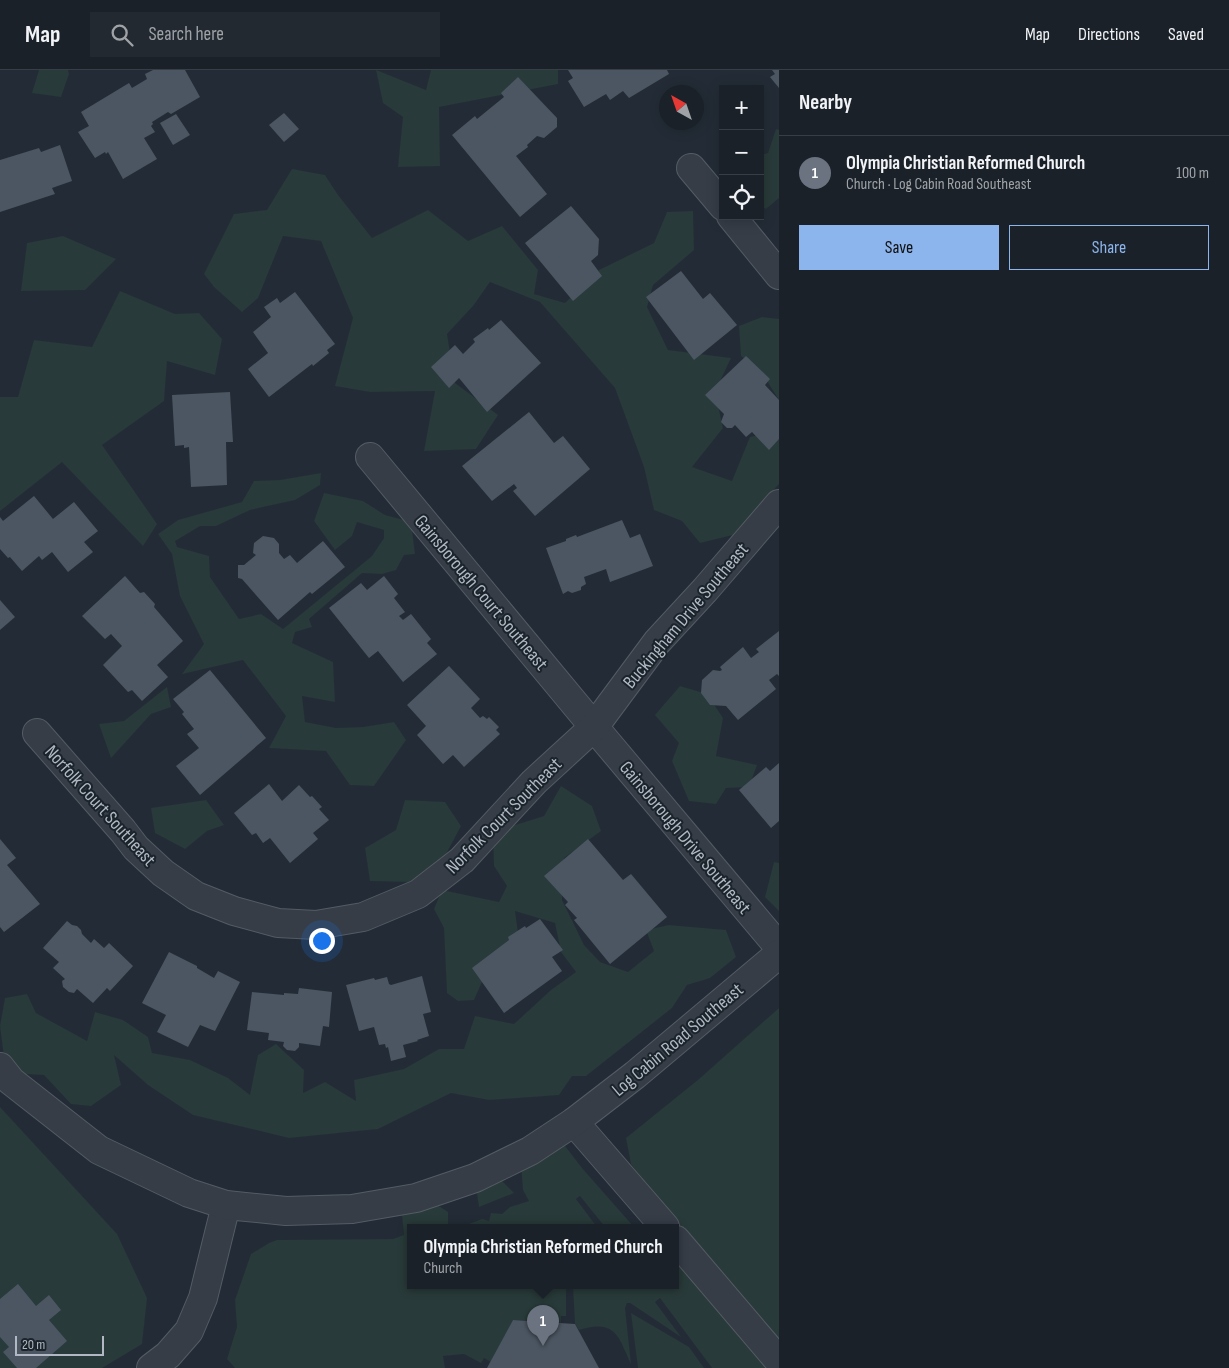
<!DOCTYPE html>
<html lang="en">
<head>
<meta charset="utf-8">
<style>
  :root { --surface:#1a2128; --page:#232930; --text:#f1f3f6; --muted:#9fa3a8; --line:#383e45; --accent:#8cb4ed }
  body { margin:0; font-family:"Sofia Sans Condensed",sans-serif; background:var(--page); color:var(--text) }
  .controls { position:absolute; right:15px; top:15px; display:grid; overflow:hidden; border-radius:0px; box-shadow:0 2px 12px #0003 }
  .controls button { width:45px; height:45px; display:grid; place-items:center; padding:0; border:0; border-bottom:1px solid var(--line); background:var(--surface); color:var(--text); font:25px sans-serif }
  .compass { position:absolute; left:659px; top:15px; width:45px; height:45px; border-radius:50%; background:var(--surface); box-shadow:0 2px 12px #0003; rotate:320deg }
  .scale { position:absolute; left:15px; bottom:12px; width:89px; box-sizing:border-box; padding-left:5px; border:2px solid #b1b8c3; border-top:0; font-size:14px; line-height:18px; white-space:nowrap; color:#b1b8c3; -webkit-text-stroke:4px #1b232b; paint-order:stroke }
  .you { position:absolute; left:321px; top:870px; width:18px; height:18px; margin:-12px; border:4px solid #fff; border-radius:50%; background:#1a73e8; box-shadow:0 0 0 8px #1a73e833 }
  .badge { display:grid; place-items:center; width:32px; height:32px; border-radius:50%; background:var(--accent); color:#fff; font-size:16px; font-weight:700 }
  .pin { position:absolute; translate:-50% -41px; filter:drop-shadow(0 1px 2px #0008) }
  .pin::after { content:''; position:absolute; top:26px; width:18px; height:15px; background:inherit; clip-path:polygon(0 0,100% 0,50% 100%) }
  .popup { position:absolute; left:407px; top:1154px; width:272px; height:65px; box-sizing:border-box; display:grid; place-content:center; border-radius:0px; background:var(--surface); filter:drop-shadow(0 1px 4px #0005); font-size:16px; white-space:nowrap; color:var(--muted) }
  .popup b { font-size:19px; color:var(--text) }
  .popup::after { content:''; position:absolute; left:50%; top:100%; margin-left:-10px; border:10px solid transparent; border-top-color:var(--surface) }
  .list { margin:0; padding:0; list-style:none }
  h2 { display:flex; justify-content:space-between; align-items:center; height:65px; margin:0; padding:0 20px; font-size:21px }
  h2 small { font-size:16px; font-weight:400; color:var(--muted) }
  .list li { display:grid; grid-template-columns:32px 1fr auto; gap:15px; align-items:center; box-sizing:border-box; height:75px; padding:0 20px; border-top:1px solid var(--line) }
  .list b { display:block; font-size:19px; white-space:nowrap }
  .list p { margin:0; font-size:16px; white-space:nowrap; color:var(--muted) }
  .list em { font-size:16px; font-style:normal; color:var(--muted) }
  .actions { display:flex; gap:10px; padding:15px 20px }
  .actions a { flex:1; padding:11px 0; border:1px solid var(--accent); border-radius:0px; text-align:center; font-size:18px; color:var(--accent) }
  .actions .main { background:var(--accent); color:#111 }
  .icon { flex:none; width:28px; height:28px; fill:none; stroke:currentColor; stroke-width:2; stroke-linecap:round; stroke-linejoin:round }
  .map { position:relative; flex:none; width:779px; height:1298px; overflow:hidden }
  header { display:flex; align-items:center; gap:30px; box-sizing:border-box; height:70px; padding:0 25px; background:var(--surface); border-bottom:1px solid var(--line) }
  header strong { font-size:24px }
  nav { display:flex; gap:28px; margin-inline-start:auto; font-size:18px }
  .search { width:350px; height:45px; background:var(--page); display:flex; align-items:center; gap:12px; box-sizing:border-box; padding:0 18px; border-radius:0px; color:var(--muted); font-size:19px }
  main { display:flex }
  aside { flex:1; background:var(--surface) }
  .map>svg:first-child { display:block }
</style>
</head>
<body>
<header>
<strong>Map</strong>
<div class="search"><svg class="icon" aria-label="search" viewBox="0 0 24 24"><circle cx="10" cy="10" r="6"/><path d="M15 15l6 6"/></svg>Search here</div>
<nav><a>Map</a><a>Directions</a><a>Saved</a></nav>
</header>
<main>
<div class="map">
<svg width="779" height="1298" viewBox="0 0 779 1298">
  <rect width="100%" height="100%" fill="#232c36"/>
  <g fill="#283a39">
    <path d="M 39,0 L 68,0 L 69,4 L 61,27 L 32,23 Z"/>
    <path d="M 376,0 L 426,20 L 431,0 L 558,0 L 558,14 L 439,37 L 440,96 L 398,97 L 403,47 L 383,33 Z"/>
    <path d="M 776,59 L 779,60 L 779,128 L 766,139 L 760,135 L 760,85 L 768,83 Z"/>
    <path d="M 292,99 L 325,105 L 338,125 L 372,168 L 428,140 L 468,171 L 502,156 L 538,200 L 534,224 L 565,233 L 599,200 L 654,173 L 667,142 L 693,141 L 694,180 L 653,215 L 647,237 L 668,280 L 731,288 L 715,322 L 723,358 L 692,397 L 732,411 L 750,367 L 779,361 L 779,414 L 733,465 L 700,473 L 682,451 L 654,440 L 644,397 L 615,318 L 540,232 L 490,212 L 473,236 L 447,264 L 455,313 L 498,345 L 476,379 L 424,381 L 435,321 L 370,322 L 335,316 L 353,248 L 321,171 L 283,166 L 258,228 L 242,242 L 214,217 L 204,204 L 234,144 L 267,140 Z"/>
    <path d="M 63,166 L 116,189 L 85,220 L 21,221 L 27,173 Z"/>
    <path d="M 120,221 L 175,244 L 199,243 L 222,269 L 215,305 L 167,291 L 164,331 L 102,375 L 157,454 L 143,476 L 62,392 L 0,441 L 0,327 L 18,327 L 34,270 L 92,277 Z"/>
    <path d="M 762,247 L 779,249 L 779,330 L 762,303 L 741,286 L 739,256 Z"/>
    <path d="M 321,403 L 320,415 L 295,430 L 250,440 L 216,456 L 200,456 L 175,471 L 177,477 L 209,486 L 210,507 L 239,549 L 261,544 L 283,559 L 372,486 L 384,468 L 384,460 L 357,452 L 352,466 L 335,480 L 314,451 L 324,423 L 363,431 L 385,445 L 411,452 L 415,484 L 404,485 L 396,500 L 382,504 L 362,503 L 309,549 L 312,557 L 295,562 L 292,573 L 333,592 L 335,632 L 302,626 L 305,652 L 336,658 L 363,657 L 394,652 L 406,670 L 374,716 L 350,715 L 326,681 L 269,678 L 286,646 L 243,590 L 182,604 L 204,574 L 180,526 L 172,484 L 158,464 L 178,450 L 242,432 L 254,411 L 280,410 Z"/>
    <path d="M 680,616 L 707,624 L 723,648 L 716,686 L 757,695 L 749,717 L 726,718 L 716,734 L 689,731 L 672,691 L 679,673 L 655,645 Z"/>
    <path d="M 167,617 L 171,637 L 151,644 L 111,688 L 99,654 L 124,651 Z"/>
    <path d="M 561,716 L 592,736 L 601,761 L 564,788 L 562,830 L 584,875 L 600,892 L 628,902 L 654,881 L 646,860 L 669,855 L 726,860 L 736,887 L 710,908 L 687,915 L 672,938 L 586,1006 L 572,1006 L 559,1025 L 489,1030 L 451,1023 L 378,1059 L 289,1068 L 193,1045 L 148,1015 L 114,985 L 121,1015 L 91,1036 L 71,1034 L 44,1005 L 6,1003 L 0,956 L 5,928 L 27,924 L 36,943 L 87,971 L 95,942 L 123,950 L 148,967 L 152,983 L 190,990 L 228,1008 L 250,1025 L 258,985 L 276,974 L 304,1000 L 303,1023 L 325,1012 L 356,1031 L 354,1010 L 404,999 L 439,979 L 464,979 L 475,946 L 514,954 L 551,920 L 576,902 L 561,882 L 555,853 L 515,841 L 520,877 L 482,912 L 474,930 L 458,931 L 447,923 L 444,858 L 434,839 L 442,820 L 499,832 L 507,816 L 494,796 L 493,762 L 544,746 Z"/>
    <path d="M 206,730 L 224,755 L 207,761 L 185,779 L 155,763 L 151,738 Z"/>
    <path d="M 405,730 L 445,732 L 461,756 L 446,784 L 409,812 L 370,811 L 365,778 L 396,760 Z"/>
    <path d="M 774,792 L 779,793 L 779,841 L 765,827 Z"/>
    <path d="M 779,938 L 779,1298 L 712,1298 L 660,1228 L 655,1232 L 681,1267 L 630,1233 L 627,1233 L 625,1238 L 631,1294 C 628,1289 627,1284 624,1279 C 615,1255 602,1253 579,1260 L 575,1254 L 573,1216 L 574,1215 L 676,1215 L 676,1157 L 641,1157 L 664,1139 L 631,1094 L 626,1068 L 699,1009 Z"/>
    <path d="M 0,1037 L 117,1164 L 147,1228 L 142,1274 L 102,1298 L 0,1298 Z"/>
    <path d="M 562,1072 L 582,1098 L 634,1157 L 605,1157 L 580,1126 L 576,1129 L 597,1157 L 461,1157 L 482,1149 L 489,1151 L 491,1143 L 502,1144 L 510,1137 L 529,1131 L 523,1120 L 521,1094 Z"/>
    <path d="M 481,1108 L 502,1111 L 514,1123 L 479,1137 L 477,1124 Z"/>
    <path d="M 425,1127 L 448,1142 L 448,1157 L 410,1157 L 410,1215 L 567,1215 L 566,1217 L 566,1246 L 561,1246 L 561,1253 L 513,1250 L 491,1292 L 484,1288 L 481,1293 L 464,1284 L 443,1286 L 445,1298 L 235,1298 L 227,1289 L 237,1257 L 235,1230 L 251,1184 L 269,1173 L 277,1170 L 393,1169 L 404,1165 L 401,1133 Z"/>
    <path d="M 631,1243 L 689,1277 L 704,1298 L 638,1298 Z"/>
  </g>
  <g fill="#4b5662">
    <path d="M 153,0 L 185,0 L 200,27 L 171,44 L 168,42 L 152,52 L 153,54 L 151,56 L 155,62 L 144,68 L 157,89 L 123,109 L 108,82 L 106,84 L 105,82 L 95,88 L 78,62 L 89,56 L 81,42 L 129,13 L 132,18 L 147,9 L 145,4 Z"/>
    <path d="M 568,0 L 667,0 L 669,4 L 629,28 L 623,21 L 610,30 L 606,24 L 584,37 L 568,11 L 573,8 Z"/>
    <path d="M 772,0 L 779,0 L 779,18 L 770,7 L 775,4 Z"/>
    <path d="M 518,7 L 557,48 L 557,57 L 544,68 L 537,66 L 527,75 L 528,77 L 516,86 L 547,124 L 520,147 L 452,65 L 475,46 L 477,49 L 504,27 L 501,23 Z"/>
    <path d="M 284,43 L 299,59 L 284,72 L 269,55 Z"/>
    <path d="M 176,44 L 190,65 L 173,75 L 160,53 Z"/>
    <path d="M 60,75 L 72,111 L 52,118 L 55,124 L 0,142 L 0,90 L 39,78 L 41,82 Z"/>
    <path d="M 571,136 L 599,169 L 598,185 L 591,191 L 602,206 L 573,231 L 525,173 Z"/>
    <path d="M 681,201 L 703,229 L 710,223 L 737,255 L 694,290 L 646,227 Z"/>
    <path d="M 295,222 L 335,274 L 327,280 L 329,283 L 313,296 L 312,294 L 269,327 L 248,299 L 268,283 L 253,262 L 271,247 L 264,237 L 277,228 L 280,233 Z"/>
    <path d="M 501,250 L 541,293 L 487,342 L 459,308 L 449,318 L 431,297 L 455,275 L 463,284 L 475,272 L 473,269 L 488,258 L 489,260 Z"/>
    <path d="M 746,286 L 770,309 L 765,315 L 779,330 L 779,369 L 769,380 L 752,362 L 746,367 L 735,355 L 732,358 L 727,358 L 721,352 L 724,344 L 705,325 Z"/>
    <path d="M 230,322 L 233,372 L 226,372 L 227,415 L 191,417 L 189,377 L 184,378 L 184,375 L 175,376 L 172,325 Z"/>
    <path d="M 529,342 L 554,373 L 563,366 L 590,399 L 535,446 L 513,421 L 517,418 L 514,414 L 492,431 L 462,396 Z"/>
    <path d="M 34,426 L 53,449 L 74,432 L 98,461 L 84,472 L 93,482 L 68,502 L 52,482 L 42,490 L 39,486 L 22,501 L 10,487 L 8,488 L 0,479 L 0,447 L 3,451 Z"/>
    <path d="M 622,450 L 630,468 L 640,464 L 653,496 L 610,512 L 606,499 L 584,507 L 586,514 L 581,517 L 581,520 L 572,523 L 568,521 L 563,524 L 546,478 L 566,471 L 566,469 L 576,465 L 577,467 Z"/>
    <path d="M 263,466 L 274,468 L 279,474 L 279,483 L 284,489 L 290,485 L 297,493 L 323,471 L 345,497 L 312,524 L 310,522 L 278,550 L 242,509 L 238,508 L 238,495 L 244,495 L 256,485 L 253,483 L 254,473 Z"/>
    <path d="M 125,506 L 140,523 L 144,522 L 155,534 L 154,537 L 183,571 L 157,595 L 168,607 L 142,631 L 132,620 L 128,622 L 103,595 L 122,576 L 111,564 L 105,569 L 82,546 Z"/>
    <path d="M 384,506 L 398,524 L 394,528 L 405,542 L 399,546 L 403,550 L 411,544 L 431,569 L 427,573 L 437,584 L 403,612 L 378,581 L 369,588 L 329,538 L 361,513 L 367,520 Z"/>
    <path d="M 0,530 L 15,547 L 0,560 Z"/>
    <path d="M 779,561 L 779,606 L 777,604 L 769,610 L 776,619 L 738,650 L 726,636 L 710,635 L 701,623 L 702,610 L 713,600 L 720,601 L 722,600 L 720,597 L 743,577 L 751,588 L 759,582 L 756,579 Z"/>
    <path d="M 449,596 L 480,629 L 471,638 L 480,648 L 483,646 L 487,649 L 489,647 L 499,657 L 496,660 L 500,664 L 464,697 L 453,685 L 443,694 L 417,665 L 426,656 L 407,635 Z"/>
    <path d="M 210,600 L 266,668 L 200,725 L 176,696 L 199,678 L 187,664 L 194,659 L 182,644 L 184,642 L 173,629 Z"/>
    <path d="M 779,693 L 779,751 L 771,758 L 739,720 L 766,697 L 770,701 Z"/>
    <path d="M 269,714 L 282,731 L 299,715 L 310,727 L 312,726 L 322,737 L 319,739 L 329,750 L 313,763 L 318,769 L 290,793 L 270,768 L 263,773 L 256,763 L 252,765 L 234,743 Z"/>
    <path d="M 0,769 L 16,788 L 7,795 L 40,834 L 4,862 L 0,857 Z"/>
    <path d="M 588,769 L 623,810 L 631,804 L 667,847 L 610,894 L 574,850 L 577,848 L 565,835 L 568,832 L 544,806 Z"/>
    <path d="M 540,849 L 563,880 L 552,887 L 562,901 L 504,943 L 472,898 L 509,870 L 508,867 L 525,856 L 526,858 Z"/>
    <path d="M 67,851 L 72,855 L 77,856 L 81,860 L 82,864 L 91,873 L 94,869 L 104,878 L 109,873 L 133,896 L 110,921 L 107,918 L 93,933 L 77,919 L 74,923 L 69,922 L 63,917 L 62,911 L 65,909 L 53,898 L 59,892 L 43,878 Z"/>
    <path d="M 169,882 L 197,896 L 197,898 L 214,908 L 218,901 L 240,912 L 215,961 L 200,955 L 188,977 L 157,962 L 166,945 L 142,933 Z"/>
    <path d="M 422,906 L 431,942 L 423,944 L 429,966 L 417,970 L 418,971 L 403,975 L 406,987 L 391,991 L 388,977 L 386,978 L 385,974 L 379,975 L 374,957 L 359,961 L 346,915 L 374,908 L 375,910 L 387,907 L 389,914 L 391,915 Z"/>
    <path d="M 299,918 L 332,922 L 329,957 L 323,956 L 320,976 L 299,973 L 299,977 L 295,981 L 287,980 L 283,976 L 284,972 L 268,970 L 269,963 L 247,960 L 252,922 L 284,925 L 284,923 L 298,924 Z"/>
    <path d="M 18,1214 L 36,1236 L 49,1225 L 61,1240 L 49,1250 L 67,1271 L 36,1298 L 17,1298 L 3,1282 L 9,1277 L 0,1267 L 0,1229 Z"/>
    <path d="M 513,1250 L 575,1254 L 599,1298 L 487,1298 Z"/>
  </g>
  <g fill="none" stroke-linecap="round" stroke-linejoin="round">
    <defs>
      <g id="minor">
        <path d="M 691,98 L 723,136"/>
        <path d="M 731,146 L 779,205"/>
        <path d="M 370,387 L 594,657 L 779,877"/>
        <path d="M 37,663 L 123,761 L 136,778 L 163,803 L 196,826 L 234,841 L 278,853 L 316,855 L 363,847 L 418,824 L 462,790 L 534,712 L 594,657 L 657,572 L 705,520 L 779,434"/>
        <path d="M 574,1052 L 665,1157"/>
        <path d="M 676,1170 L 779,1291"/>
        <path d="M 151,1298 L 168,1285 L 189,1261 L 203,1228 L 226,1135"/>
      </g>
      <path id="tertiary" d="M 0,997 L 11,1011 L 99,1080 L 189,1123 L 226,1135 L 286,1141 L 352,1139 L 416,1128 L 475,1108 L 530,1081 L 574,1052 L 635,1005 L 779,884"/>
    </defs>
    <use href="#minor" stroke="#545b65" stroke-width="30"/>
    <use href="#tertiary" stroke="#545b65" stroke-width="30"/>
    <use href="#minor" stroke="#363d47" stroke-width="28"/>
    <use href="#tertiary" stroke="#363d47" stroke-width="28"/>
  </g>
  <g text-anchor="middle" stroke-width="4" stroke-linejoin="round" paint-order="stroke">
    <g font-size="19" fill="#b1b8c3" stroke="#1b232b">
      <text transform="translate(482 522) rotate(50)" y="7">Gainsborough Court Southeast</text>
      <text transform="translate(685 545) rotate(-50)" y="7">Buckingham Drive Southeast</text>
      <text transform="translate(101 735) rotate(48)" y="7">Norfolk Court Southeast</text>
      <text transform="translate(503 745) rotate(-45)" y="7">Norfolk Court Southeast</text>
      <text transform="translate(686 767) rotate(50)" y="7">Gainsborough Drive Southeast</text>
      <text transform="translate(677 969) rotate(-40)" y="7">Log Cabin Road Southeast</text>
    </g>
  </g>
</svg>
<div class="controls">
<button>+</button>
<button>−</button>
<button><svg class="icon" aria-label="locate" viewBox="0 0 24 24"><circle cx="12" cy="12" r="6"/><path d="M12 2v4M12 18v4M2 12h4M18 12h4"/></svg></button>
</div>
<svg class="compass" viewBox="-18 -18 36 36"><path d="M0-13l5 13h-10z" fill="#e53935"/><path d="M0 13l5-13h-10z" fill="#9fa3a8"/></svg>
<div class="scale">20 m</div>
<div class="you"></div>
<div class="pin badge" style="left:543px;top:1276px;background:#6b7280">1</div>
<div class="popup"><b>Olympia Christian Reformed Church</b>Church</div>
</div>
<aside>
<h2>Nearby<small></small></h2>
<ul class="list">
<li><span class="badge" style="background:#6b7280">1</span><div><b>Olympia Christian Reformed Church</b><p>Church · Log Cabin Road Southeast</p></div><em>100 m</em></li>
</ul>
<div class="actions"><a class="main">Save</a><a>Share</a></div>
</aside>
</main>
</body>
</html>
